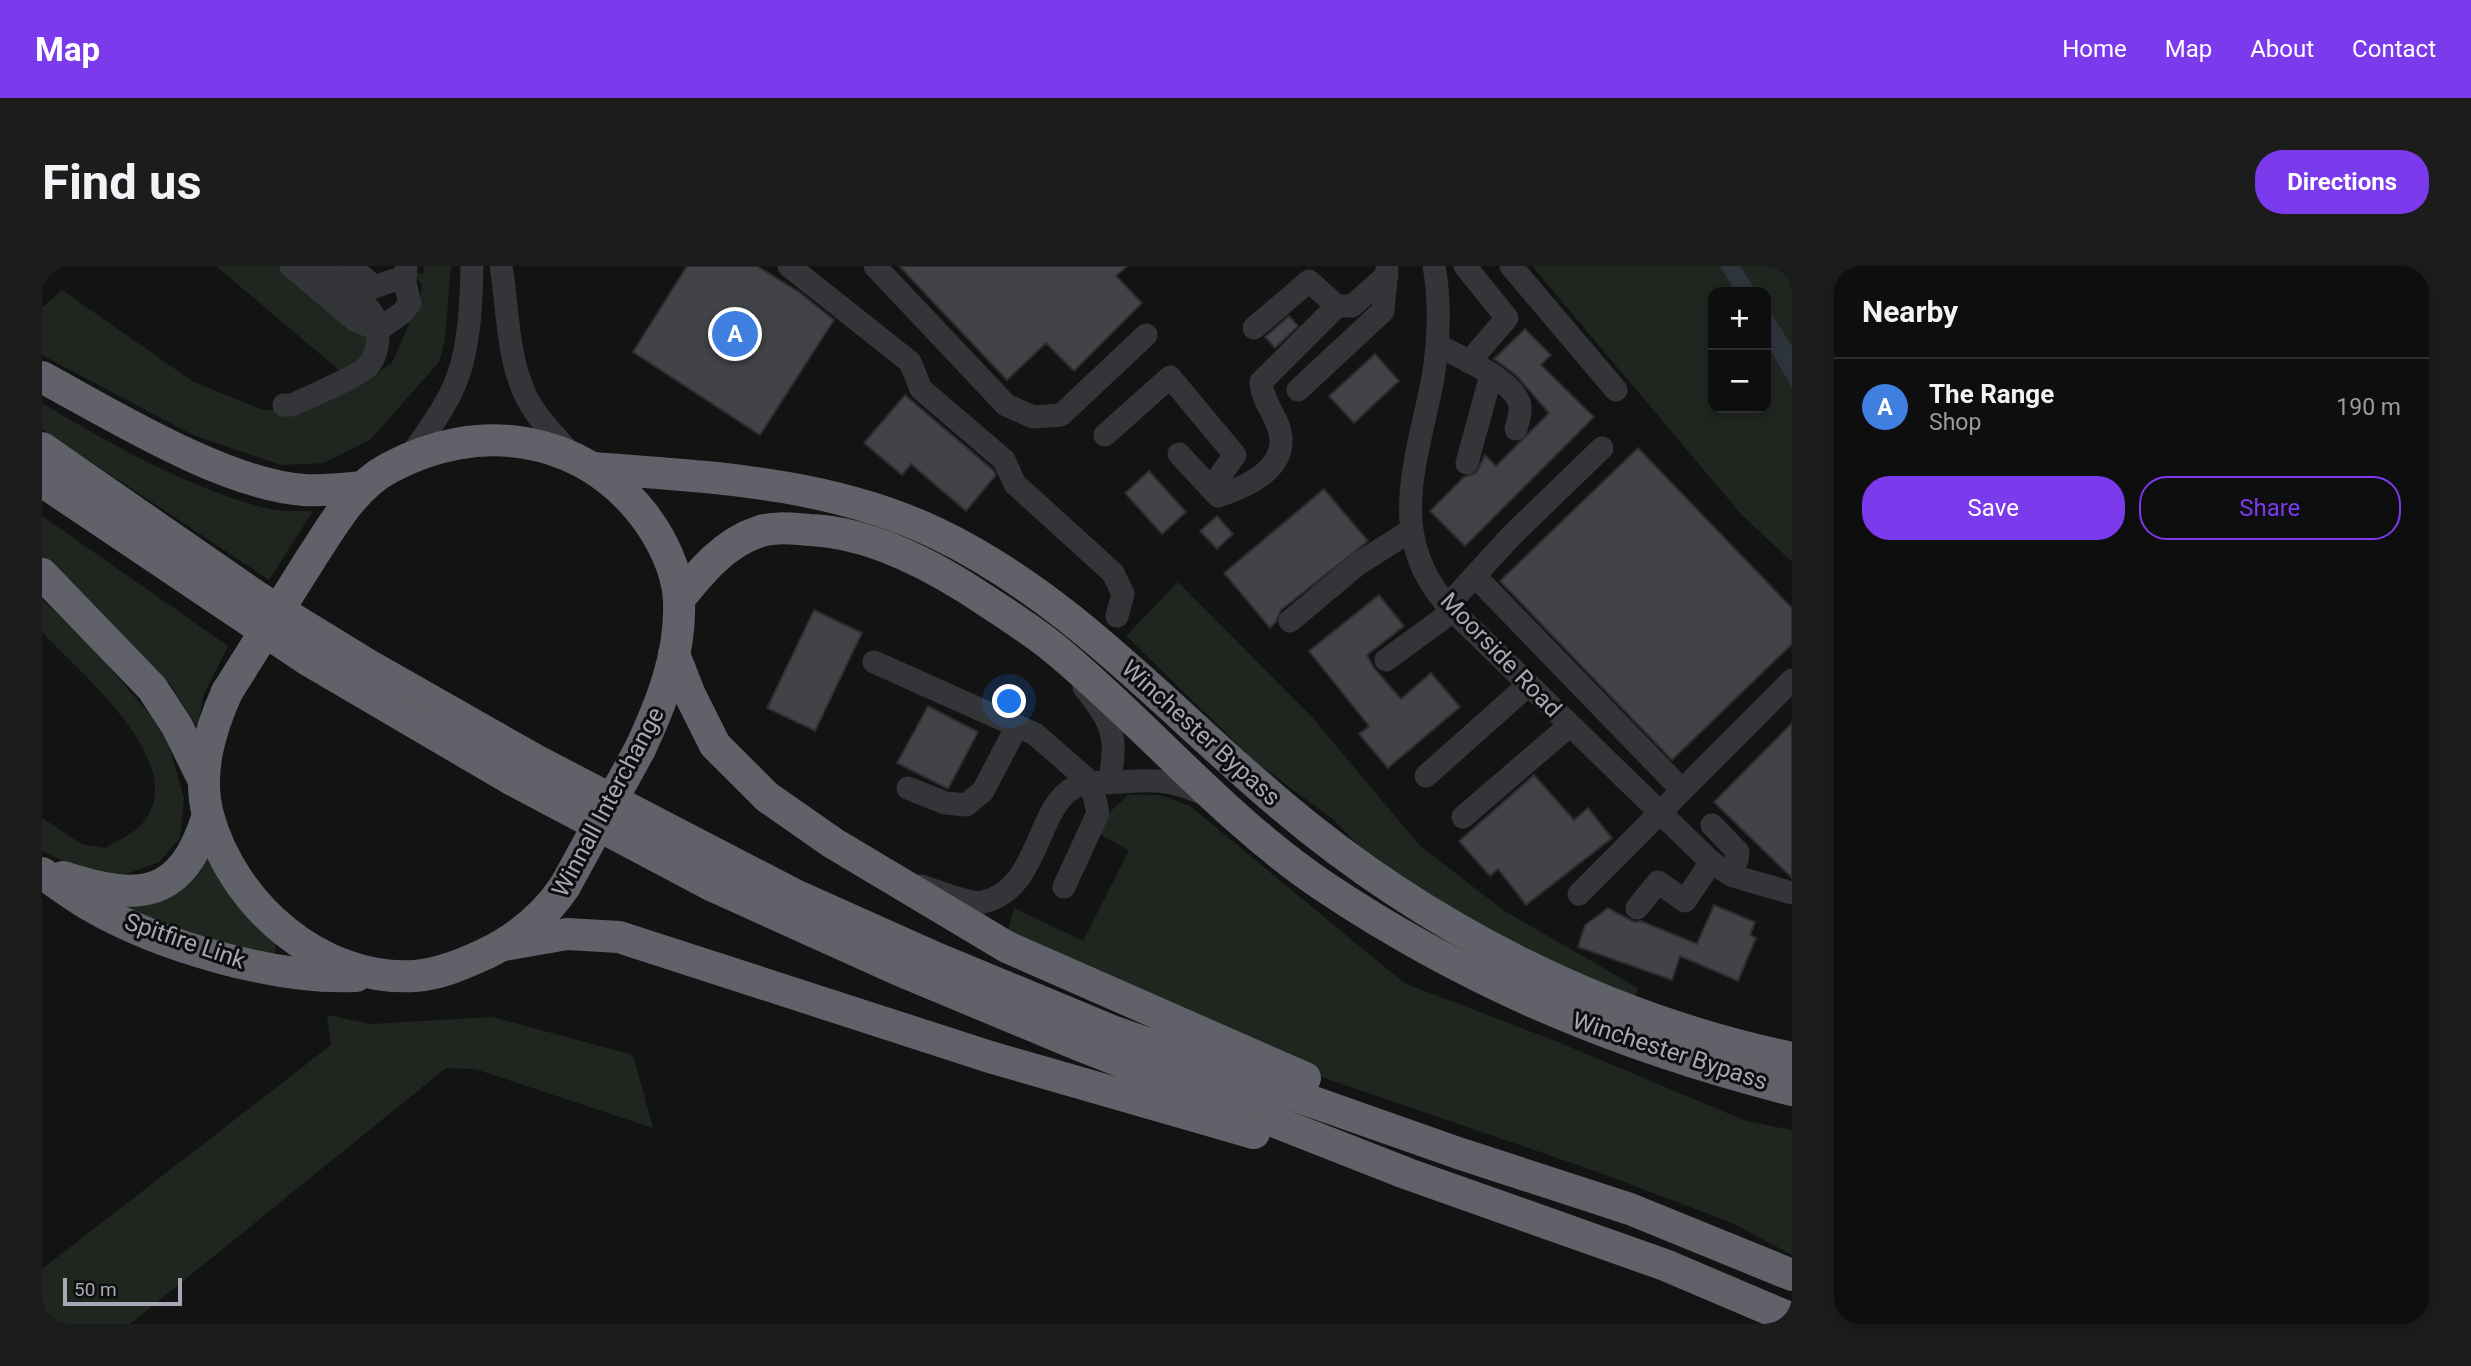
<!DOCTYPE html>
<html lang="en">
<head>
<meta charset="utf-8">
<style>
  :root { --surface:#0e0e0f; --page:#1c1c1d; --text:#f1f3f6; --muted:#9b9c9e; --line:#2e2e2f; --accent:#7c3aed }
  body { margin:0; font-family:Roboto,sans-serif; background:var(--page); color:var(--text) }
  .controls { position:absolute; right:21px; top:21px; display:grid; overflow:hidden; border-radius:14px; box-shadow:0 4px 10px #0003 }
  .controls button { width:63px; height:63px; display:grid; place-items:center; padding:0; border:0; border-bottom:2px solid var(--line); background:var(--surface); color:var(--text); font:35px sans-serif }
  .scale { position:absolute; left:21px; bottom:18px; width:119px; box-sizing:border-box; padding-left:7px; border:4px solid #a6a9b3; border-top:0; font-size:19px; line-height:24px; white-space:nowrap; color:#a6a9b3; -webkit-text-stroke:5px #0e0e0f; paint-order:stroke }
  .you { position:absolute; left:968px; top:436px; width:24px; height:24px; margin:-18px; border:5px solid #fff; border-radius:50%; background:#1a73e8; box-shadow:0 0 0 10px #1a73e833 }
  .badge { display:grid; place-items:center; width:46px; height:46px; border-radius:50%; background:var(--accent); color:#fff; font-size:23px; font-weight:700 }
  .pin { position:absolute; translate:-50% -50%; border:4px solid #fff; box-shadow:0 2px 7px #0006 }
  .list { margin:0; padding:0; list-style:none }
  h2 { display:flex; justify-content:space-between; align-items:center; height:91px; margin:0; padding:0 28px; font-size:30px }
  h2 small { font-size:23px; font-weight:400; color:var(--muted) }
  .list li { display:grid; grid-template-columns:46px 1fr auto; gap:21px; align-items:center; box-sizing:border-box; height:98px; padding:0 28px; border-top:2px solid var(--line) }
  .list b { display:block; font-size:26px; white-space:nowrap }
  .list p { margin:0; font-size:23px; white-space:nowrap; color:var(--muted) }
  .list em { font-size:23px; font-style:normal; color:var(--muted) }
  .actions { display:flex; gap:14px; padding:21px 28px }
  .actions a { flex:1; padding:16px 0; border:2px solid var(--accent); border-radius:28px; text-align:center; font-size:24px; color:var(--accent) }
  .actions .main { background:var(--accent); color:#fff }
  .map { position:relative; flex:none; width:1750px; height:1058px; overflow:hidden; border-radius:28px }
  header { display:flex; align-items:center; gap:42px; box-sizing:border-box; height:98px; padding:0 35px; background:var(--accent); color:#fff }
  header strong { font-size:33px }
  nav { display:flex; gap:38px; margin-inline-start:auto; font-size:24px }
  .intro { display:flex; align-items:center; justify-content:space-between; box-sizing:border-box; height:168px; padding:0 42px }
  h1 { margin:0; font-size:49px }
  .button { padding:18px 32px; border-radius:28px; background:var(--accent); color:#fff; font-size:24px; font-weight:700 }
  main { display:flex; gap:42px; padding:0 42px }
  aside { flex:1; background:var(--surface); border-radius:28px; box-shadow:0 4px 10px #0003 }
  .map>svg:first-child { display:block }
</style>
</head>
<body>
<header>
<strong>Map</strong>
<nav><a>Home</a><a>Map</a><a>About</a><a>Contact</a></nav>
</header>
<div class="intro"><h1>Find us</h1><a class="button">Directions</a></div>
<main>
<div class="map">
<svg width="1750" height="1058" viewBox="0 0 1750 1058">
  <rect width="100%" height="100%" fill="#131314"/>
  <g fill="#1f2620">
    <path d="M 174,0 L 241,0 L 333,79 L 304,110 Z"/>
    <path d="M 383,0 L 409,0 L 403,74 L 397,96 L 328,174 L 282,197 L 239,199 L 151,169 L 0,89 L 0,42 L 20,24 L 150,115 L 221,144 L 252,145 L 316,120 L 350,97 L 378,33 L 380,19 L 371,6 L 381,8 Z"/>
    <path d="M 1490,0 L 1678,0 L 1693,26 L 1671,26 L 1671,142 L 1724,142 L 1724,77 L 1750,122 L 1750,296 L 1699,248 Z"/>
    <path d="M 1685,0 L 1750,0 L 1750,102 L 1724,61 L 1724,26 L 1702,26 Z"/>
    <path d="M 0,137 C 68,178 151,225 228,243 C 242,246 257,244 271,245 L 227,314 L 0,163 Z"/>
    <path d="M 0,250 L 186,380 L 161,430 L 156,462 L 128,418 L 0,291 Z"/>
    <path d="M 1136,316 L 1270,451 L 1378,580 L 1464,646 L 1596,722 L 1591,739 L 1353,616 L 1293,555 L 1214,496 L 1084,370 Z"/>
    <path d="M 0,333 L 55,387 L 123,466 L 142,532 L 138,572 L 117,596 L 82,609 L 44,605 L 0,585 L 0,552 L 39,578 L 63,582 C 74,575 91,569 99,559 C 153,500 37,406 0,366 Z"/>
    <path d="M 1086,529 L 1118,529 L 1148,540 L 1362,717 L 1516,776 L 1704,855 L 1750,864 L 1750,989 L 1690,957 L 1553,905 L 1265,806 L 966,664 L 972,642 L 1041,675 L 1087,584 L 1057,568 L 1069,545 Z"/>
    <path d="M 166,583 L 191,633 L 234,679 L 232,692 L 208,690 L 67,638 Z"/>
    <path d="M 285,749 L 330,758 L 450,751 L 591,789 L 611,862 L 433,803 L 404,802 L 88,1058 L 0,1058 L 0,1003 L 289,779 Z"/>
  </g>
  <g fill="#2e343b">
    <path d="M 1678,0 L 1698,0 L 1715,26 L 1693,26 Z"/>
    <path d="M 1724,39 L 1750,80 L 1750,122 L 1724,77 Z"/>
  </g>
  <g fill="#424347" stroke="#2d2d30" stroke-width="2">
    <path d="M 645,0 L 715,0 L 757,26 L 792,54 L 718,169 L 591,86 Z"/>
    <path d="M 857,0 L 1085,0 L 1074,10 L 1100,37 L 1032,105 L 1004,77 L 965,114 Z"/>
    <path d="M 1247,50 L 1256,60 L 1233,82 L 1223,71 Z"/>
    <path d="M 1483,63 L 1509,89 L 1499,99 L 1552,151 L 1423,280 L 1388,245 L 1422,211 L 1434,207 L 1443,189 L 1454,200 L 1507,147 L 1474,109 L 1452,93 Z"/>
    <path d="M 1333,88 L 1357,115 L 1312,157 L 1287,130 Z"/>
    <path d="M 863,129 L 951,204 L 954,209 L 924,245 L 869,198 L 860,209 L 822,177 Z"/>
    <path d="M 1596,182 L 1750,342 L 1750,378 L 1630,494 L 1458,315 Z"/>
    <path d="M 1107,205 L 1144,246 L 1120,268 L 1083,227 Z"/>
    <path d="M 1282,223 L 1326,275 L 1239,344 L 1234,356 L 1228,362 L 1182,307 Z"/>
    <path d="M 1175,250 L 1191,268 L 1175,283 L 1158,265 Z"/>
    <path d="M 1337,329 L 1362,360 L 1325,389 L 1332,402 L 1359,433 L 1389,407 L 1418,441 L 1346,502 L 1317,468 L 1327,460 L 1267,385 Z"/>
    <path d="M 772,344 L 820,367 L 773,465 L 725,442 Z"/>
    <path d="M 886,440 L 936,466 L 906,523 L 855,497 Z"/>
    <path d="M 1750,457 L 1750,612 L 1672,536 Z"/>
    <path d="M 1492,509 L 1532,554 L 1546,542 L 1570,572 L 1484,639 L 1456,603 L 1448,610 L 1417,575 Z"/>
    <path d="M 1672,639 L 1713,656 L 1708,669 L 1714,672 L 1696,715 L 1638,690 L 1630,714 L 1536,681 L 1543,659 L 1566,642 L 1592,656 L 1599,655 L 1655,678 Z"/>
  </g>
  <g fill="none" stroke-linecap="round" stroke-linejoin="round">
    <g stroke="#343538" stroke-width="23">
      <path d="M 249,0 L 313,54 L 336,64"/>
      <path d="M 307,0 L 333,21 L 352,14 L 363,17"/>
      <path d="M 459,0 C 466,41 465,90 483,128 C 493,151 513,169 529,188"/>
      <path d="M 747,0 L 868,96 L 879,123 L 962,194 L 973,218 L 1071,307 L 1081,328 L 1075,350"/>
      <path d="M 833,0 L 964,139 L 991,151 L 1019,149 L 1104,69"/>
      <path d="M 1392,0 C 1399,38 1397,74 1391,112 C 1375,196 1341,274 1411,345 L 1669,596 L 1691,610 L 1750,627"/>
      <path d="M 1423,0 L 1465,52 L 1427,96"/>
      <path d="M 1469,0 L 1574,124"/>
      <path d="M 1212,62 L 1267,15 L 1295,40 L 1310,40 L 1345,9"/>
      <path d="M 336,64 L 360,47 L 368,37 L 363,17 L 364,0"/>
      <path d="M 1396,79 C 1417,91 1468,112 1477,136 C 1480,145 1476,155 1474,163"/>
      <path d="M 1256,124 L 1341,45 L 1345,3"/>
      <path d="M 242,139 L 250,139 C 265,132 319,109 327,99 C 339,84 339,56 327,43 C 313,27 293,14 276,0"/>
      <path d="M 1063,169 L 1128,111 L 1193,189 L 1169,222"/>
      <path d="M 1137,188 L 1176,230 C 1201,222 1240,206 1239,174 C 1239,154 1220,137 1219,116 L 1295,40"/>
      <path d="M 367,192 C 384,167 404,142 415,113 C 428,78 429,37 430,0"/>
      <path d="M 1425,197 L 1449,109"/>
      <path d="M 1433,310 L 1640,524"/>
      <path d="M 1406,339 L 1470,269 L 1560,182"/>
      <path d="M 1248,355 L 1316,298 L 1368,265"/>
      <path d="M 1344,394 L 1411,345"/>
      <path d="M 832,396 L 993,468 L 1049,517 L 1056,547 L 1022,621"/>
      <path d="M 1042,421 C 1072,460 1076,469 1067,517"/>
      <path d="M 1384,510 L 1485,420"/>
      <path d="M 866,522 L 903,537 L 924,539 L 941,525 L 975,460"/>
      <path d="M 1421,551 L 1527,460"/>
      <path d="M 1670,559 L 1696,586 L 1695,594 L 1686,607"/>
      <path d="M 879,620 C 893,624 928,639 941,636 C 997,624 994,543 1031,522 C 1044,514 1064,517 1079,516 C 1113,513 1130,514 1162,528"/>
      <path d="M 1537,628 L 1750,414"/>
      <path d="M 1595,642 L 1616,616 L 1643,635 L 1669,596"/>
    </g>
    <g stroke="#616269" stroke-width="32">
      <path d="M 0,111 C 70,149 184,219 262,224 C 282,225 301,223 321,221"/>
      <path d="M 0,182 L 215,331 L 326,399 L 495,495 L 751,628 L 894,692 L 1070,765 L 1416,887 L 1588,943 L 1750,1009"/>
      <path d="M 552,202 C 668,211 787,216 894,267 C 1028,331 1126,444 1238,538 C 1384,662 1563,753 1750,792"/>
      <path d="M 0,215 L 266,394 L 469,513 L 671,620 L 857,704 L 1037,779 L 1366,908 L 1623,999 L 1750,1053"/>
      <path d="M 268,294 C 289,262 312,220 347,202 C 435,154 538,168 601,248 C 619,271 636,305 637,335 C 639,388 620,436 598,483"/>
      <path d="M 0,308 L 110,422 L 135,460 L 162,515"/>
      <path d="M 637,333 C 658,307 682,277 716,266 C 732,260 752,263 768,264 C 824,266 880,294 926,323 C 955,342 986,361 1013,383 C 1105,459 1183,554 1283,621 C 1430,719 1580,781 1750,824"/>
      <path d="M 632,388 L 648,429 L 673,479 L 725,531 L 791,577 L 965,681 L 1263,812"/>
      <path d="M 185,426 C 168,464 155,507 166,549 C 190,638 278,716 373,710 C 398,708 421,698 443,688 C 476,672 503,650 523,620"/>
      <path d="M 0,607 C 16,618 32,630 49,640 C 118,680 234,714 314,710"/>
      <path d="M 21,611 C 98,636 140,633 166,549"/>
      <path d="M 462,679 L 525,668 L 577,671 L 948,791 L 1212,867"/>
    </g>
    <g stroke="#616269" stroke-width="32">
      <path d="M 185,426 L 268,294"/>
      <path d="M 523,620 L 598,483"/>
    </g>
  </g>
  <g text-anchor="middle" stroke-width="6" stroke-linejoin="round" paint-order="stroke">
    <g font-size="24" fill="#a6a9b3" stroke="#0e0e0f">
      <text transform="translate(1459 389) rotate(46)" y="8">Moorside Road</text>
      <text transform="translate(1159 467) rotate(42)" y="8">Winchester Bypass</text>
      <text transform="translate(566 536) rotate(-62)" y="8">Winnall Interchange</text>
      <text transform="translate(143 675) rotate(19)" y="8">Spitfire Link</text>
      <text transform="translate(1628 785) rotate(18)" y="8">Winchester Bypass</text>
    </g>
  </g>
</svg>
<div class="controls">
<button>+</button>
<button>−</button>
</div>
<div class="scale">50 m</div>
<div class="you"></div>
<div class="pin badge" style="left:693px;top:68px;background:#3f7fe0">A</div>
</div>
<aside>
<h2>Nearby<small></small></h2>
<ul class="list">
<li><span class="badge" style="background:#3f7fe0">A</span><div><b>The Range</b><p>Shop</p></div><em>190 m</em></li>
</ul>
<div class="actions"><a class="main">Save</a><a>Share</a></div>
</aside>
</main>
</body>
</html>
